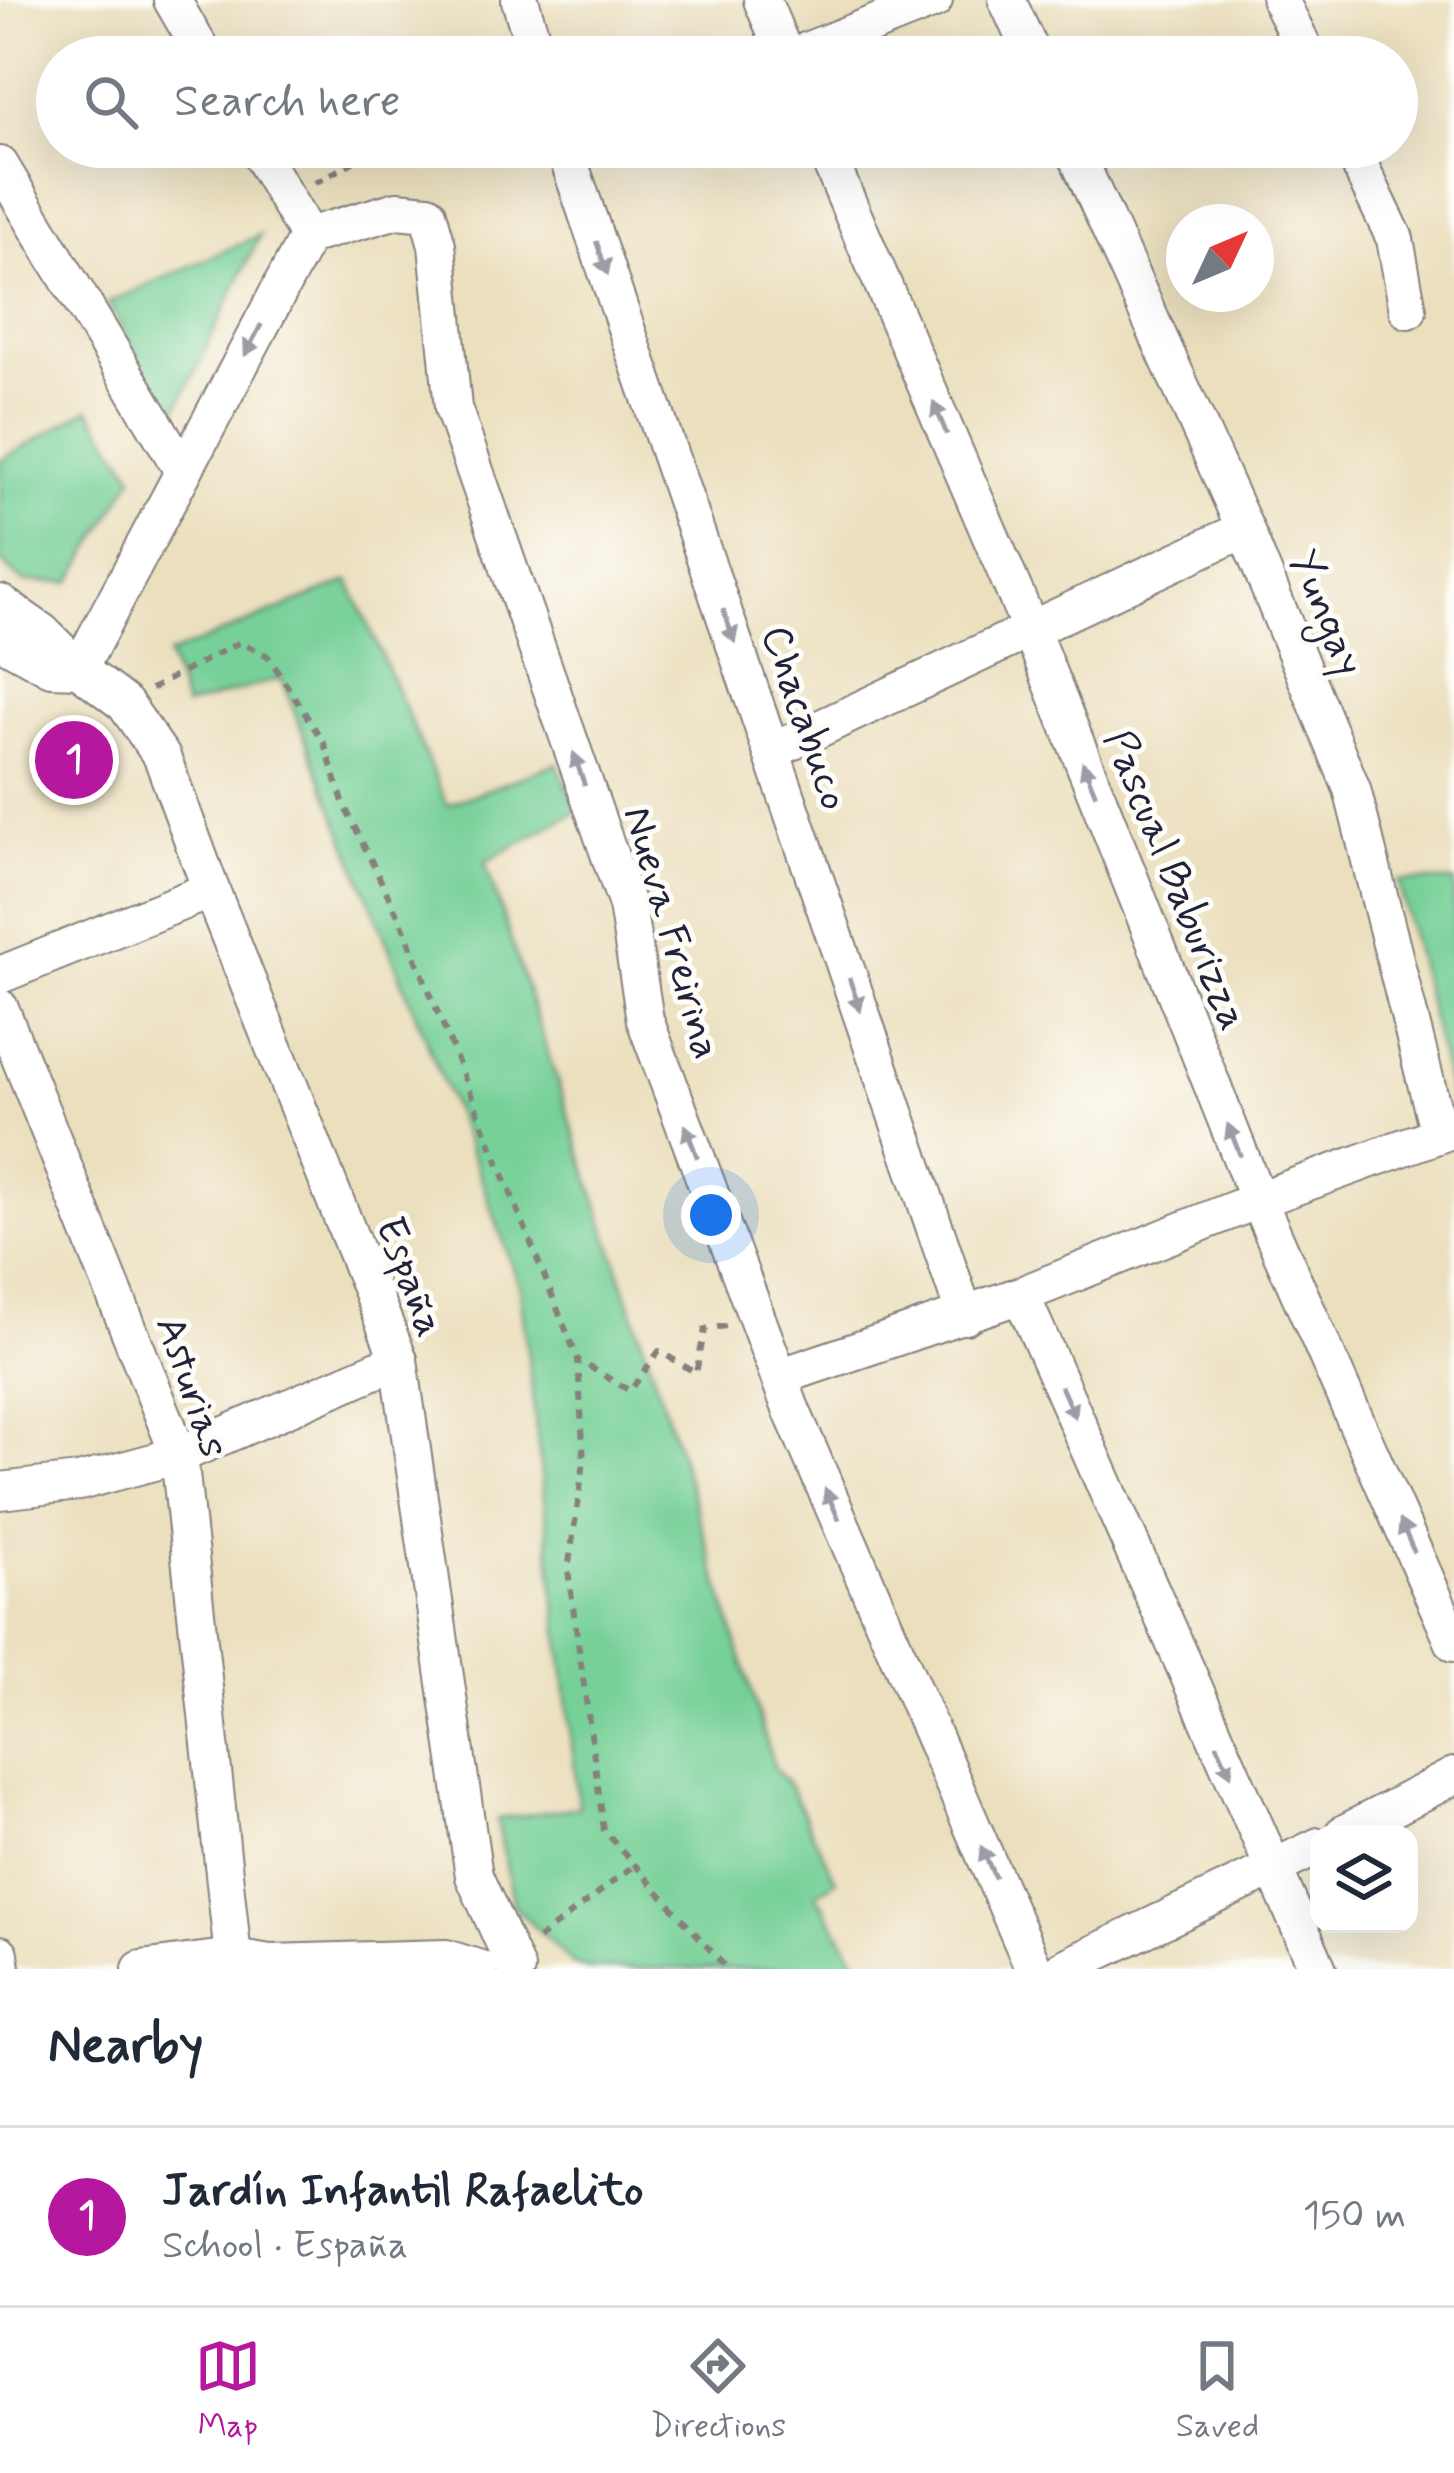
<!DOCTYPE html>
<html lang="en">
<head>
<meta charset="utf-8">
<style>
  :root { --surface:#fff; --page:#f6f6f7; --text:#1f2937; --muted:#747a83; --line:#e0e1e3; --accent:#b5179e }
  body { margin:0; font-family:Mynerve,sans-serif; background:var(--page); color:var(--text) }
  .controls { position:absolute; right:36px; bottom:36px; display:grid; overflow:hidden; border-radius:24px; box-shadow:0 12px 48px #0002 }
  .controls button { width:108px; height:108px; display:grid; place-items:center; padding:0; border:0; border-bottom:3px solid var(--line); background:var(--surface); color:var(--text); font:60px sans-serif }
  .compass { position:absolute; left:1166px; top:204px; width:108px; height:108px; border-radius:50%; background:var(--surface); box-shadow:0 12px 48px #0002; rotate:46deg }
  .you { position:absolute; left:711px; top:1215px; width:42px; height:42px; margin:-30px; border:9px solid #fff; border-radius:50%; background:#1a73e8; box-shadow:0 0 0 18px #1a73e833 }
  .badge { display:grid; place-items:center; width:78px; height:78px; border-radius:50%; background:var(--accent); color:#fff; font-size:39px; font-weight:700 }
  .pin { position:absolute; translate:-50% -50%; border:6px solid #fff; box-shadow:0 3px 12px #0006 }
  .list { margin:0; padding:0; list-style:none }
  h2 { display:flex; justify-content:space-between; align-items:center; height:156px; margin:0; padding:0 48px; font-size:51px }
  h2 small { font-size:39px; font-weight:400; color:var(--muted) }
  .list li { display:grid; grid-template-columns:78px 1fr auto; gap:36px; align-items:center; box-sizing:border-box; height:180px; padding:0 48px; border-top:3px solid var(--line) }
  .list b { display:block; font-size:45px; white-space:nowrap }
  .list p { margin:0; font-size:39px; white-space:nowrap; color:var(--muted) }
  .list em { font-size:39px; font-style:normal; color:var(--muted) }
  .icon { flex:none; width:66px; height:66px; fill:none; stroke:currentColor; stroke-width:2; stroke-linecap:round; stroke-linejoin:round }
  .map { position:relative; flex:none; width:1454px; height:1969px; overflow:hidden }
  .search { position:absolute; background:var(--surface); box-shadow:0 12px 48px #0002; left:36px; right:36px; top:36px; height:132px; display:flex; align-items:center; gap:30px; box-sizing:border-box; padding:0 42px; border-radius:66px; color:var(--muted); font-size:45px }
  .sheet { height:336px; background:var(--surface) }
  nav { display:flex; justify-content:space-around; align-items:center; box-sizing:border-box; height:168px; border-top:3px solid var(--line); background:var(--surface); font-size:33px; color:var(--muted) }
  nav a { display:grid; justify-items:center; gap:6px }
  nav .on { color:var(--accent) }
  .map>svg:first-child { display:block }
</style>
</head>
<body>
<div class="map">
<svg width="1454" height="1969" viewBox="0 0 1454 1969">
  <rect width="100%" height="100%" fill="#fdfcf7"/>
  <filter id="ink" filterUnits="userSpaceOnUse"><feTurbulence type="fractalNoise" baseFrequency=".00833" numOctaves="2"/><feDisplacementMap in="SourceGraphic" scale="24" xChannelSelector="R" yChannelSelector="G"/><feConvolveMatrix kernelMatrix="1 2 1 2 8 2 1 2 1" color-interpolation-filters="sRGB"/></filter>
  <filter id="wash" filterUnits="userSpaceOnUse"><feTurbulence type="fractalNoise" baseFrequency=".004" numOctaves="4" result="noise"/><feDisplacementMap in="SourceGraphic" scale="48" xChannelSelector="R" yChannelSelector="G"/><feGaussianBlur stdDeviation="2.7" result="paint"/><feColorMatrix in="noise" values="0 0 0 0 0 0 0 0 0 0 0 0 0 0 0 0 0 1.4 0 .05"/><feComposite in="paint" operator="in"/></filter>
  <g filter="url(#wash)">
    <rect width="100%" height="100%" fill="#ebdfbe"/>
    <g fill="#76d097" stroke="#4c7969" stroke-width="3">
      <path d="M 260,235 L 172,419 L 108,303 Z"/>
      <path d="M 89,409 L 134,476 L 71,582 L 24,582 L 0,561 L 0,461 Z"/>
      <path d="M 349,581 L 447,805 L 557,763 L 577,811 L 485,862 L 680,1455 L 774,1767 L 790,1787 L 836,1881 L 816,1894 L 861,1969 L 589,1969 L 573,1964 L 514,1906 L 497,1819 L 579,1807 L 520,1288 L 480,1175 L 281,678 L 185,707 L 168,655 Z"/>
      <path d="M 1398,881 L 1454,881 L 1452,1100 Z"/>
    </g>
  </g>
  <g filter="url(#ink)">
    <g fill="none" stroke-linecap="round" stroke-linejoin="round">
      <defs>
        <g id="minor">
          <path d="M 172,0 L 205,57"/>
          <path d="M 520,0 L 537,57"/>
          <path d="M 762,0 L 786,57"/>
          <path d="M 1007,0 L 1033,57"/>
          <path d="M 1280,0 L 1308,57"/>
          <path d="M 791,57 L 934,0"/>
          <path d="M 256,147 L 308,236"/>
          <path d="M 564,147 L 965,1316"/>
          <path d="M 824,147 L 1030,628 L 1258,1200 L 1454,1643"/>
          <path d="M 1073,147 L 1245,529 L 1352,789 L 1439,1134"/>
          <path d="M 1351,147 L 1395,239 L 1408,310"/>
          <path d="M 0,165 L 183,471"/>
          <path d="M 308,236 L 397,210 L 428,213 L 437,245 L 453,408 L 627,905 L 645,1020 L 791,1409 L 1034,1969"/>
          <path d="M 0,603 L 42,632 L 79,669 L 125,704 L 162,757 L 211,890 L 399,1360 L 474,1876 L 516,1969"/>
          <path d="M 0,640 L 51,668 L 79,669"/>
          <path d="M 79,669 L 308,236"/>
          <path d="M 772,751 L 1245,529"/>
          <path d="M 0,975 L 211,890"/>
          <path d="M 0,1008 L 179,1455 L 233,1957"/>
          <path d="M 1021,1295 L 1318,1969"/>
          <path d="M 779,1377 L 1021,1295 L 1258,1200 L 1454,1129"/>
          <path d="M 0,1491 L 79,1482 L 179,1455 L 399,1360"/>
          <path d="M 1343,1834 L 1454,1776"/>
          <path d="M 0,1954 L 2,1969"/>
          <path d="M 141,1969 L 233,1957 L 270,1963 L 446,1958 L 480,1969"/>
          <path d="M 1062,1969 L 1319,1846"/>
        </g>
      </defs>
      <use href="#minor" stroke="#86807c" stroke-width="40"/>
      <g stroke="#86807c" stroke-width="6" stroke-dasharray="9 9" stroke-linecap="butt">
        <path d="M 315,183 L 380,147"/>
        <path d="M 151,689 L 240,642 L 268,656 L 324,743 L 344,805 L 403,926 L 578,1360"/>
        <path d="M 726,1326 L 705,1329 L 696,1373 L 659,1351 L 630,1391 L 578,1360 L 584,1462 L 568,1570 L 604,1830 L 727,1969"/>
        <path d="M 538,1939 L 635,1865"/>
      </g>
      <use href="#minor" stroke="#fff" stroke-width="36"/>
    </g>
    <defs><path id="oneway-solid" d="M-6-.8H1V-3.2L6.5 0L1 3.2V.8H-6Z" transform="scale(3)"/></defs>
    <g fill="#9c9ca7">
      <use href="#oneway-solid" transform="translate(602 258) rotate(71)"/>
      <use href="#oneway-solid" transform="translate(253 340) rotate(118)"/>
      <use href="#oneway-solid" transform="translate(940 418) rotate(-113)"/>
      <use href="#oneway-solid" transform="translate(729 626) rotate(71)"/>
      <use href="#oneway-solid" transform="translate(579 769) rotate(-109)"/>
      <use href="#oneway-solid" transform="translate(1089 778) rotate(-112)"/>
      <use href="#oneway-solid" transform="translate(855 995) rotate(71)"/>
      <use href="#oneway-solid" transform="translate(1234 1140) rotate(-112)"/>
      <use href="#oneway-solid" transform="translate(691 1141) rotate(-111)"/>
      <use href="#oneway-solid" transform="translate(1068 1402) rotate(66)"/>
      <use href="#oneway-solid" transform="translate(832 1504) rotate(-114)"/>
      <use href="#oneway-solid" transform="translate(1407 1536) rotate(-114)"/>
      <use href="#oneway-solid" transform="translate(1224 1760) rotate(66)"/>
      <use href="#oneway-solid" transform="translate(988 1862) rotate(-114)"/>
    </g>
  </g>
  <g text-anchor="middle" stroke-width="10" stroke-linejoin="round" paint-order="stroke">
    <g font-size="42" fill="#22223b" stroke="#fdfcf7">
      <text transform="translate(1328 612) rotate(68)" y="15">Yungay</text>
      <text transform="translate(807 717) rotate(71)" y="15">Chacabuco</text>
      <text transform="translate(1178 879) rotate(68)" y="15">Pascual Baburizza</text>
      <text transform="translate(674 932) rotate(74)" y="15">Nueva Freirina</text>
      <text transform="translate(412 1276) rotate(69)" y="15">España</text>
      <text transform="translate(194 1386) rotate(71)" y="15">Asturias</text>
    </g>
  </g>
</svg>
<div class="controls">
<button><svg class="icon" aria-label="layers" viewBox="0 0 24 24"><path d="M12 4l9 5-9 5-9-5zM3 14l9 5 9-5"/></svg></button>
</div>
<svg class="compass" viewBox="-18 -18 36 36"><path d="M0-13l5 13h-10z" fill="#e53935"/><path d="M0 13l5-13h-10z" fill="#747a83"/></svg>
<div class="you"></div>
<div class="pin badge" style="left:74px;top:760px">1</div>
<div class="search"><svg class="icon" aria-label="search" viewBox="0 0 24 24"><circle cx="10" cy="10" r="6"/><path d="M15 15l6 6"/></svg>Search here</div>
</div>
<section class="sheet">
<h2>Nearby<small></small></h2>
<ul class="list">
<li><span class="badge">1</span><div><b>Jardín Infantil Rafaelito</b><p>School · España</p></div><em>150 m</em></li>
</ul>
</section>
<nav>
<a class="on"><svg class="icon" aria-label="map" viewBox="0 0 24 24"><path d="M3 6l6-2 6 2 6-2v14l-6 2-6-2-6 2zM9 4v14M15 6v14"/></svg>Map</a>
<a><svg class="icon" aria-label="directions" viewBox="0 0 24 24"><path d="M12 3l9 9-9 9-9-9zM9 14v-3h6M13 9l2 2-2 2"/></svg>Directions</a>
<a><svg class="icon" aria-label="saved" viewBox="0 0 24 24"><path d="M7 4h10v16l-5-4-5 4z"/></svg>Saved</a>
</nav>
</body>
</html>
